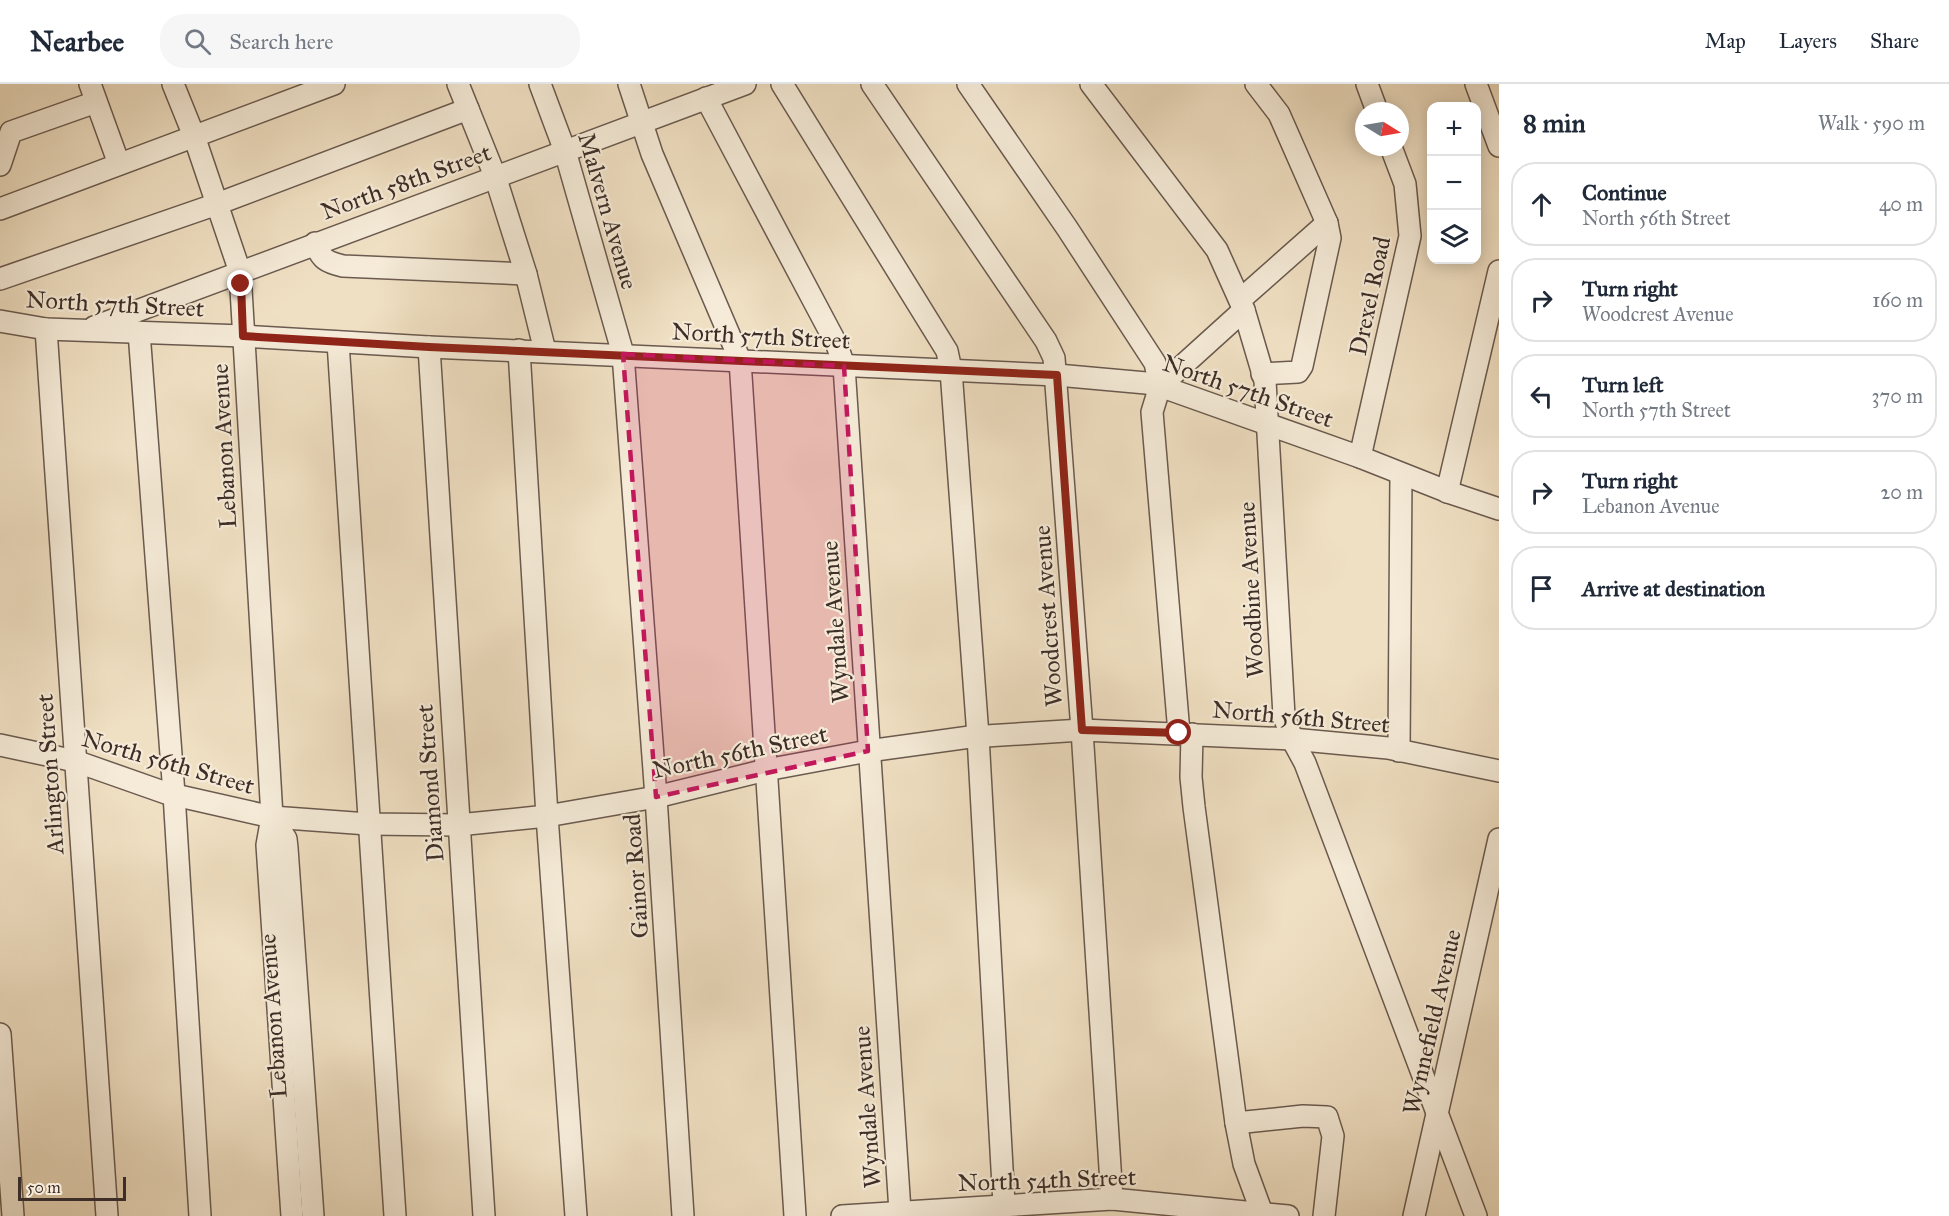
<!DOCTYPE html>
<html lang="en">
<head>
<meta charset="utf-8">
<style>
  :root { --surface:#fff; --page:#f6f6f7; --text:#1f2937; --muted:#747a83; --line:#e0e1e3 }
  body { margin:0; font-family:"IM FELL Great Primer",serif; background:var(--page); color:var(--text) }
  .controls { position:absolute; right:18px; top:18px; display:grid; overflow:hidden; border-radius:12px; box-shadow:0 3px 15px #0003 }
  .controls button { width:54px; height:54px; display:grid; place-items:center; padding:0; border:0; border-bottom:2px solid var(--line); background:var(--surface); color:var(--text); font:30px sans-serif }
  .compass { position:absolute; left:1355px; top:18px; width:54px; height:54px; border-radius:50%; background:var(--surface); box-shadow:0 3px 15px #0003; rotate:101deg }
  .scale { position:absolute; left:18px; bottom:15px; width:108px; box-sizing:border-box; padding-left:6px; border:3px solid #3e2e28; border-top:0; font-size:16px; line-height:21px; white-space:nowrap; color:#3e2e28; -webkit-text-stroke:4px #f5ebd8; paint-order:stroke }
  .stop { position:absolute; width:18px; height:18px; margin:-14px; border:4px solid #8f2418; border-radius:50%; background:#fff }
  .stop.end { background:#8f2418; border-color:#fff; box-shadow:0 2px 6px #0008 }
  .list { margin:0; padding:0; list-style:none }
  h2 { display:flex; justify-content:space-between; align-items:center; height:78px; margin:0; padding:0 24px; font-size:26px }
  h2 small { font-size:20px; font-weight:400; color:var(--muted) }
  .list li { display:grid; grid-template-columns:39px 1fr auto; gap:18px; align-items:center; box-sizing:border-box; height:84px; margin:0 12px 12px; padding:0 12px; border:2px solid var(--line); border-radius:24px }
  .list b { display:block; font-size:22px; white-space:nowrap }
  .list p { margin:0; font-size:20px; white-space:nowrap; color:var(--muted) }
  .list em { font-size:20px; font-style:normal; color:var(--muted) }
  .icon { flex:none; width:33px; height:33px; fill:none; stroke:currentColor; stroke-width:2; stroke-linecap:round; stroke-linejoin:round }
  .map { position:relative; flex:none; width:1499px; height:1132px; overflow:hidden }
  header { display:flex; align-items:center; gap:36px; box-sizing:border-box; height:84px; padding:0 30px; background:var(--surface); border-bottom:2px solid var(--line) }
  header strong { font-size:28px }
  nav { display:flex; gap:33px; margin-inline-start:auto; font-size:21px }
  .search { width:420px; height:54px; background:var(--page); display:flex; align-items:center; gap:15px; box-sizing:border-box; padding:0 21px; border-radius:24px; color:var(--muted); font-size:22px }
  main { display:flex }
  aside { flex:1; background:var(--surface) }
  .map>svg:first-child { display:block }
</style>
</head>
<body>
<header>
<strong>Nearbee</strong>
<div class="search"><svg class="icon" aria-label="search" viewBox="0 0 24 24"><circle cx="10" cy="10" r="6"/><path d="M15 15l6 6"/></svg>Search here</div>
<nav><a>Map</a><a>Layers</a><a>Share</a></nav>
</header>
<main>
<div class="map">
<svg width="1499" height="1132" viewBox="0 0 1499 1132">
  <rect width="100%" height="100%" fill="#f0e0c3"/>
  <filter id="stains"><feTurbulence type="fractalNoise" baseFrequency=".00333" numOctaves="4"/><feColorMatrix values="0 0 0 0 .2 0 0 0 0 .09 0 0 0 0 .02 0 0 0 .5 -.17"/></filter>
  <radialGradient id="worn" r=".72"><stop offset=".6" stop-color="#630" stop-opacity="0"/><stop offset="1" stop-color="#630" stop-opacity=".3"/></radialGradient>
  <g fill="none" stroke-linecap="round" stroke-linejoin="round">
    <defs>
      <g id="minor">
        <path d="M 90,0 L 119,80"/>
        <path d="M 173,0 L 194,52 L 240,188 L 272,733 L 267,761 L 292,1132"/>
        <path d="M 458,0 L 495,92 L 526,190 L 545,267"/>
        <path d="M 540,0 L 565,67 L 623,270 L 656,713 L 683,1132"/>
        <path d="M 629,0 L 652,70 L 740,276 L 795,1132"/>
        <path d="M 782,0 L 947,267 L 951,286 L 978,652 L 1004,1120"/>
        <path d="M 872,0 L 1046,257 L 1054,274 L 1082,646 L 1112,1115"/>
        <path d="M 968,0 L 1067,144 L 1155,279 L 1160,302 L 1152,328 L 1179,649"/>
        <path d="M 1091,0 L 1217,166 L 1244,226 L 1265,297 L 1284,632 L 1292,655 L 1305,679 L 1476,1132"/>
        <path d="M 1256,0 L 1279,30 L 1327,139 L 1330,154 L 1302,282 L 1298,288 L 1262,290"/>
        <path d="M 1367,0 L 1377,27"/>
        <path d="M 1476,0 L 1499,62"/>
        <path d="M 706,14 L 837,261 L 844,282 L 900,1127"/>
        <path d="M 0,81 L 11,48 L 96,18"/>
        <path d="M 0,125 L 334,0"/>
        <path d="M 315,159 C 321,175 326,178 343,182 L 526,190"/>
        <path d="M 0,195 L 217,120 L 468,25"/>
        <path d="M 1240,216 L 1327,139"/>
        <path d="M 0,237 L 46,245 L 243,252 L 429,263 L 1057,291 L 1146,299 L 1160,302 L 1360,373 L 1451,409 L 1499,425"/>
        <path d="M 94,243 L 745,0"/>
        <path d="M 46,245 L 107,1132"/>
        <path d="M 139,248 L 174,710 L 200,1132"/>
        <path d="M 338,258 L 395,1132"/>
        <path d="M 429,263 L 484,1132"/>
        <path d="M 519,266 L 547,732 L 576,1132"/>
        <path d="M 1160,302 L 1244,226"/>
        <path d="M 1360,373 L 1410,152 L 1405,100 L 1391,63"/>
        <path d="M 1447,408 L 1499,187"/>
        <path d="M 1192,650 L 1191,693 L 1194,723 L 1236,1039 L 1244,1080 L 1262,1129"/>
        <path d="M 0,661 L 75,677 L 166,709 L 272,733 L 368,740 L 458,741 L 547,732 L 656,713 L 766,686 L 868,667 L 970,653 L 1082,646 L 1292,655 L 1388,664 L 1499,687"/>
        <path d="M 1399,667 L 1401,390"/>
        <path d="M 272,733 L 286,755 L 287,764 L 313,1132"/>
        <path d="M 0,950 L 13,1132"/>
        <path d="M 1236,1039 L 1303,1032 L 1327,1033 L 1333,1052 L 1324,1132"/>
        <path d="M 842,1132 L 1112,1115 L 1288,1132"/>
        <path d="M 1414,1132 L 1499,755"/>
      </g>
    </defs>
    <use href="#minor" stroke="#6a5a4f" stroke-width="24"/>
    <use href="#minor" stroke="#f5ebd8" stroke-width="21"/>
  </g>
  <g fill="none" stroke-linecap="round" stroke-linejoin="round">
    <path stroke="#8f2418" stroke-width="8" d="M 241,200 L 243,252 L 429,263 L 1057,291 L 1082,646 L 1179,649"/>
  </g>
  <path fill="#c2185b" fill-opacity="0.2" stroke="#c2185b" stroke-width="4.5" stroke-dasharray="12 8" stroke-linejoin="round" d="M 623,270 L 844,282 L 868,667 L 656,713 Z"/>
  <g text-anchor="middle" stroke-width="4.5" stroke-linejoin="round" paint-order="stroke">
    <g font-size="24" fill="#3e2e28" stroke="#f5ebd8">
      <text transform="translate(406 98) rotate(-20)" y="8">North 58th Street</text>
      <text transform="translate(608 127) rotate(74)" y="8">Malvern Avenue</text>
      <text transform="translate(1370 212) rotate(-78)" y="8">Drexel Road</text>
      <text transform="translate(115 220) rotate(3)" y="8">North 57th Street</text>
      <text transform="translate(761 252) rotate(3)" y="8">North 57th Street</text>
      <text transform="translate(1248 307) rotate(19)" y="8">North 57th Street</text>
      <text transform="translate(224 362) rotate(-93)" y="8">Lebanon Avenue</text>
      <text transform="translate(1251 506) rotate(-93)" y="8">Woodbine Avenue</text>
      <text transform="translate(1048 532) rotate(-94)" y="8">Woodcrest Avenue</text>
      <text transform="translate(835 538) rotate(-94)" y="8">Wyndale Avenue</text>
      <text transform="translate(1301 633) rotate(5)" y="8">North 56th Street</text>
      <text transform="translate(740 668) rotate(-12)" y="8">North 56th Street</text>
      <text transform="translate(168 678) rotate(16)" y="8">North 56th Street</text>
      <text transform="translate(50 690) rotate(-94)" y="8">Arlington Street</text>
      <text transform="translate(430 699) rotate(-94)" y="8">Diamond Street</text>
      <text transform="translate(636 792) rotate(-94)" y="8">Gainor Road</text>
      <text transform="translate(273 932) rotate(-94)" y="8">Lebanon Avenue</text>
      <text transform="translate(1432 938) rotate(-77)" y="8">Wynnefield Avenue</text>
      <text transform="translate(867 1023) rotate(-94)" y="8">Wyndale Avenue</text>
      <text transform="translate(1047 1096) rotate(-2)" y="8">North 54th Street</text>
    </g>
  </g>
  <rect width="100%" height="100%" filter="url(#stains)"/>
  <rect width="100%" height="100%" fill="url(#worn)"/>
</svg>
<div class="controls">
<button>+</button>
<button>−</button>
<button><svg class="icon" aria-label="layers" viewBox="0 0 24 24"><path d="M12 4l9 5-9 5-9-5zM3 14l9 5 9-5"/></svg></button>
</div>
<svg class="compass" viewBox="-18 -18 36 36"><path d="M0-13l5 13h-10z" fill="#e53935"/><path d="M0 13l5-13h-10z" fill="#747a83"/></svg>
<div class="scale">50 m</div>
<div class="stop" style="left:1179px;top:649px"></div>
<div class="stop end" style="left:241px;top:200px"></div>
</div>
<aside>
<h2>8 min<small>Walk · 590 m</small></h2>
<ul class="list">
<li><svg class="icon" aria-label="ahead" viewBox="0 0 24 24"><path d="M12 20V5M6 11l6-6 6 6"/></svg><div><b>Continue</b><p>North 56th Street</p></div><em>40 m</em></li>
<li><svg class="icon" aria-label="right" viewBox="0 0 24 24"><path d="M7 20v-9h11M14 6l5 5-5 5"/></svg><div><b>Turn right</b><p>Woodcrest Avenue</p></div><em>160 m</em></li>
<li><svg class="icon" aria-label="left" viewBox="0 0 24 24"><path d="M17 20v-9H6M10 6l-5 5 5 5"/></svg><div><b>Turn left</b><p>North 57th Street</p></div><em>370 m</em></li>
<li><svg class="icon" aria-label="right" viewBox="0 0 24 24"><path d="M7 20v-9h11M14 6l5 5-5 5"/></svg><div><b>Turn right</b><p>Lebanon Avenue</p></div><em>20 m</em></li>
<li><svg class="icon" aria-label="arrive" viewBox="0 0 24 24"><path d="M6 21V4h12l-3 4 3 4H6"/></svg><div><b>Arrive at destination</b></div></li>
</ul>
</aside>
</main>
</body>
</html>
